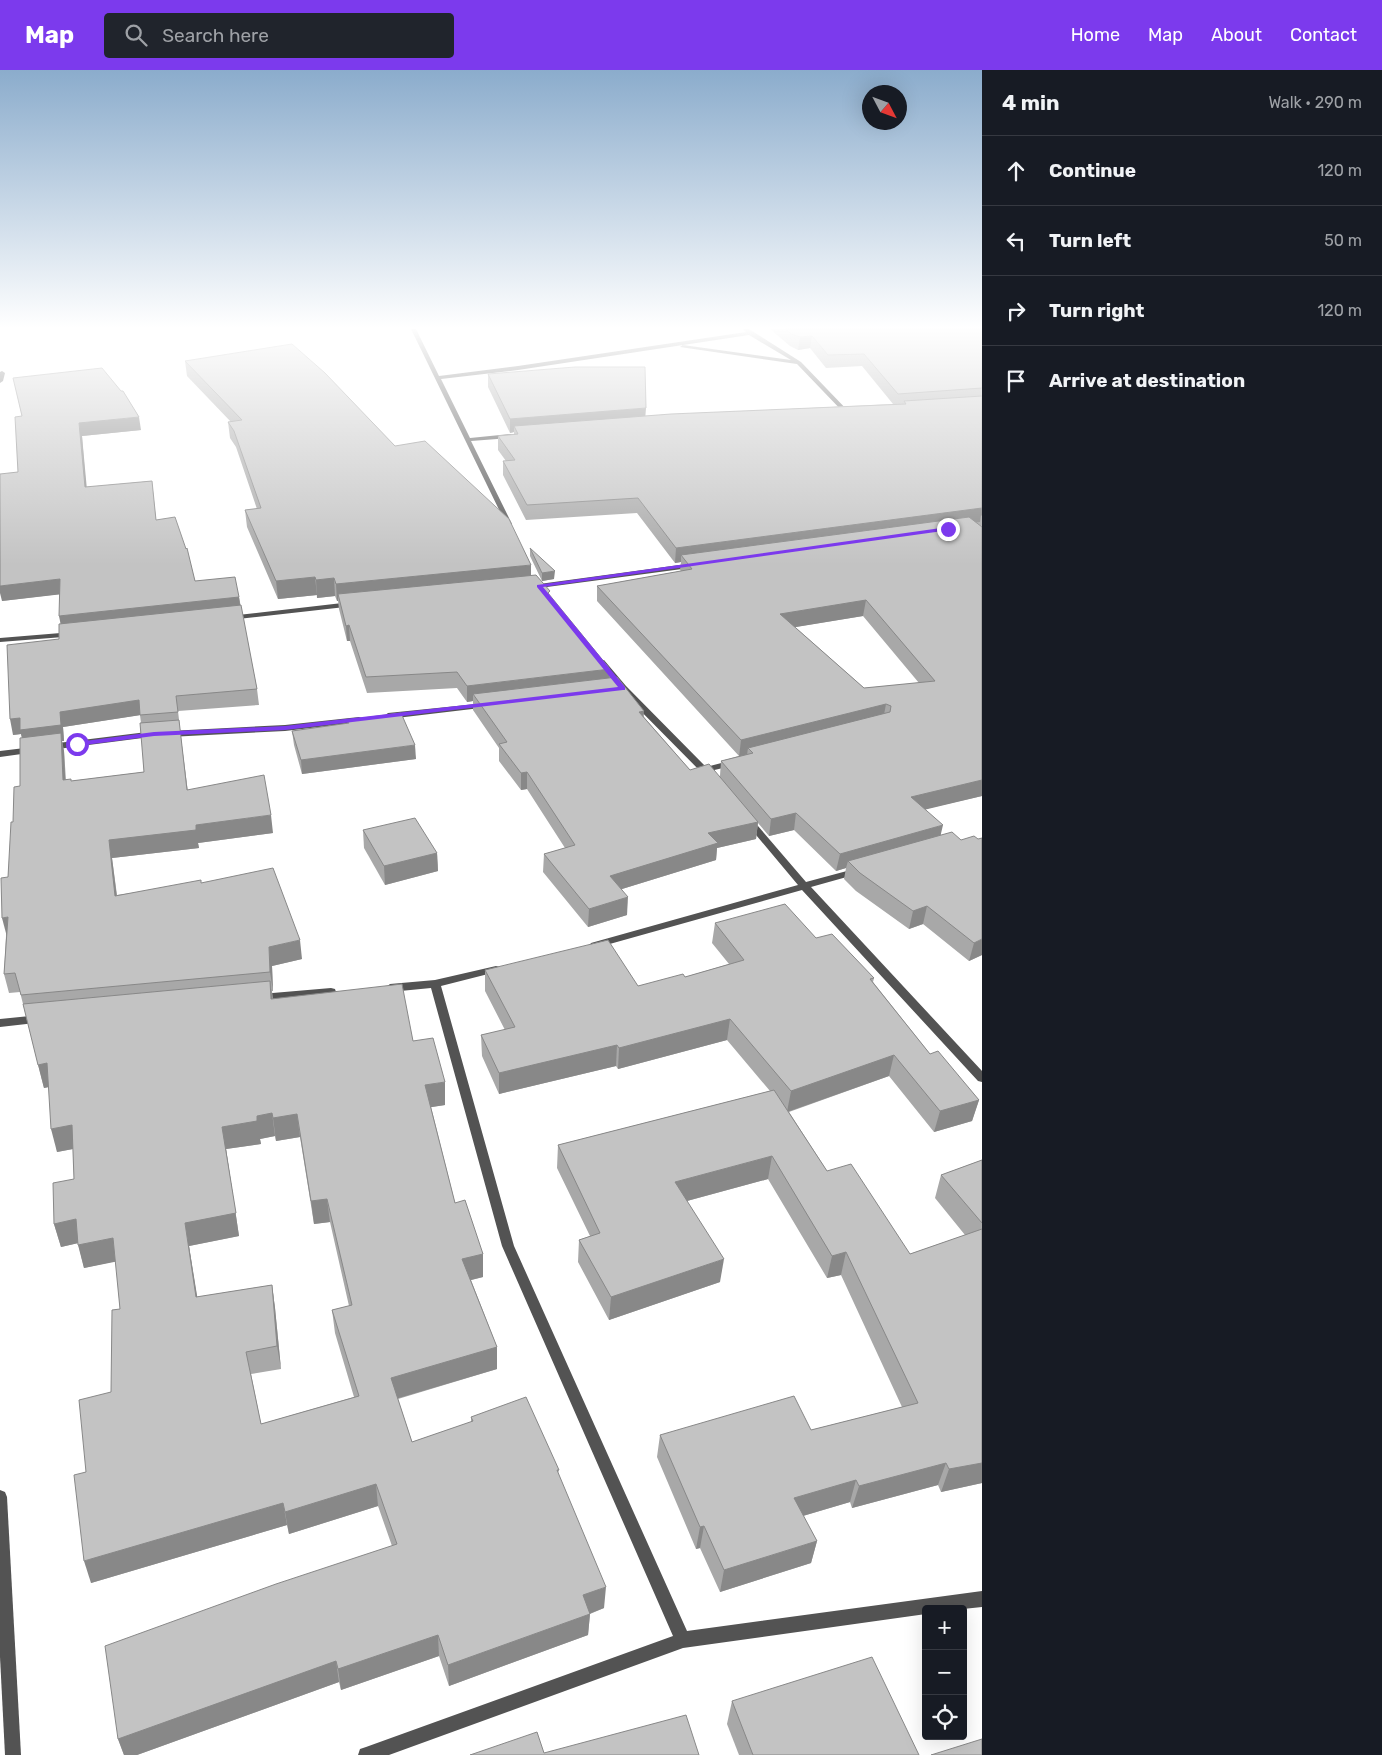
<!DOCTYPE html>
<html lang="en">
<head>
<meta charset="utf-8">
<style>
  :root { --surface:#171b24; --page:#20242c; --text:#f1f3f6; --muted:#9ea1a6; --line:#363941; --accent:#7c3aed }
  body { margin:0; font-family:Rubik,sans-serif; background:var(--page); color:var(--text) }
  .controls { position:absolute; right:15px; bottom:15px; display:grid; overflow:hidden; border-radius:5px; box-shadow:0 5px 20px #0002 }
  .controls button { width:45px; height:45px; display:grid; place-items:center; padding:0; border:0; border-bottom:1px solid var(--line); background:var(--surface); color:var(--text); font:25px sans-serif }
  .compass { position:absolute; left:862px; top:15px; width:45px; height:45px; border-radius:50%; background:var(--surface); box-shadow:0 5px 20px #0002; rotate:131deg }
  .stop { position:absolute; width:15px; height:15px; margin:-11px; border:4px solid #7c3aed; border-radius:50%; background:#fff }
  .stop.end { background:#7c3aed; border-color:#fff; box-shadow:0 1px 5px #0008 }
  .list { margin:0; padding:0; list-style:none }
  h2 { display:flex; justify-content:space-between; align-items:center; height:65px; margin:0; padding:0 20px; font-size:21px }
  h2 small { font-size:16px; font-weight:400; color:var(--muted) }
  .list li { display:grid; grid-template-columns:32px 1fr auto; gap:15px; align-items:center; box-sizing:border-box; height:70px; padding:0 20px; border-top:1px solid var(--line) }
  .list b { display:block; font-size:19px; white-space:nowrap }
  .list em { font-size:16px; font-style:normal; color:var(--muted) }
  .icon { flex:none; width:28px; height:28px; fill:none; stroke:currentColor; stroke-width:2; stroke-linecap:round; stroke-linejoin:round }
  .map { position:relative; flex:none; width:982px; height:1685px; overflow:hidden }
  header { display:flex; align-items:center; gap:30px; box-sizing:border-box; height:70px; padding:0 25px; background:var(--accent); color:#fff }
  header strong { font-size:24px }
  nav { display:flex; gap:28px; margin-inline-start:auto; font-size:18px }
  .search { width:350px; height:45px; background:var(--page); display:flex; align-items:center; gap:12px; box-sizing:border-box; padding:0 18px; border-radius:5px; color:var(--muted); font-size:19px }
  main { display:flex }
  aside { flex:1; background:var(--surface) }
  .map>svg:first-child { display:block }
</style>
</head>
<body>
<header>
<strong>Map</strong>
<div class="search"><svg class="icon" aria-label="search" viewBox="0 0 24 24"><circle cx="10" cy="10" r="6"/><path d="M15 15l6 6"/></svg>Search here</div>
<nav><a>Home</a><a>Map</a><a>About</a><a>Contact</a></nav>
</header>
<main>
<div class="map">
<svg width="982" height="1685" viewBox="0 0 982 1685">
  <rect width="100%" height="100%" fill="#fff"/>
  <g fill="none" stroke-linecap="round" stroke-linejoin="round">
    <g fill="#535353" fill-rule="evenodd">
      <path d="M 411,259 L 416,259 L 439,306 L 518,296 L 746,262 L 743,259 L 749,259 L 801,292 L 851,344 L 846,345 L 797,294 L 680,277 L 683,275 L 791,290 L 749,265 L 518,300 L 441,309 L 470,368 L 511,364 L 514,366 L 511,368 L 471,371 L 512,454 L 509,456 L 506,454 Z"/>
      <path d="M 2,301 L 5,303 L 3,311 L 0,313 L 0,302 Z"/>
      <path d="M 694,493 L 697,493 L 697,497 L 532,519 L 528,517 L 532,515 Z"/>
      <path d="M 351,532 L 355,534 L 354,536 L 229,550 L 225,548 L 229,546 Z"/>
      <path d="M 73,562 L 77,564 L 76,566 L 0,572 L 0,568 Z"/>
      <path d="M 598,590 L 604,590 L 626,616 L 706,697 L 733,690 L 737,693 L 736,695 L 710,701 L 714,706 L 713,708 L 707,708 L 620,620 L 598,594 Z"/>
      <path d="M 486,633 L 490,635 L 489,637 L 388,649 L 384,646 L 388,643 Z"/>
      <path d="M 359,647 L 362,648 L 362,652 L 285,661 L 169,667 L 165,664 L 169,661 L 285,655 Z"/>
      <path d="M 155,661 L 159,664 L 158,666 L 50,680 L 46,677 L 50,674 Z"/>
      <path d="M 33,677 L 37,680 L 36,682 L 0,687 L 0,681 Z"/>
      <path d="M 749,748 L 752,749 L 806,812 L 858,798 L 861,799 L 863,801 L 861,803 L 811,817 L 982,1001 L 982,1012 L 978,1011 L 802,820 L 599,877 L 591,877 L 590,875 L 591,873 L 798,815 L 746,753 L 744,751 L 746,749 Z"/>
      <path d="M 496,896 L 500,897 L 501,899 L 500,901 L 441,916 L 514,1176 L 687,1561 L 982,1521 L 982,1537 L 963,1539 L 926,1539 L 926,1544 L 683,1578 L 389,1685 L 358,1685 L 360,1679 L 366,1677 L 673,1566 L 502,1176 L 431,918 L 390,922 L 385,918 L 390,914 L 435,910 Z"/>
      <path d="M 331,918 L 335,919 L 336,922 L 335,925 L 261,932 L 256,928 L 261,924 Z"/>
      <path d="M 40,945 L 44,946 L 45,949 L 44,952 L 0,957 L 0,949 Z"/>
      <path d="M 0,1420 L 5,1422 L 7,1427 L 21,1685 L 5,1685 L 0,1587 Z"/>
    </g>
  </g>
  <g fill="#a8a8a8" fill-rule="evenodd">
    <path d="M 770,259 L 982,259 L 982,726 L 925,739 L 941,765 L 982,885 L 969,891 L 923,854 L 909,859 L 856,821 L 844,809 L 846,798 L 836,801 L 794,760 L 769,766 L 758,753 L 756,769 L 717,778 L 716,790 L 622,819 L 627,845 L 588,857 L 543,802 L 544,784 L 565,778 L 527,719 L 521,720 L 499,691 L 499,678 L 473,640 L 473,631 L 467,632 L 457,618 L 367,623 L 350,571 L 347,571 L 339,539 L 338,531 L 337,531 L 335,526 L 317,528 L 317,525 L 278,529 L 247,457 L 245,440 L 257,439 L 236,377 L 230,368 L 228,352 L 231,352 L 187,306 L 185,291 L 395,376 L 531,505 L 550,526 L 610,599 L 610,608 L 690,700 L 720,706 L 721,691 L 739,686 L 597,531 L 597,516 L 681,501 L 680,500 L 681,492 L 675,493 L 637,443 L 526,450 L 503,405 L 503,391 L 506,391 L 498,380 L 498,366 L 514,365 L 514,362 L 510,363 L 488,317 L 488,304 L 645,346 L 893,334 L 862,296 L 826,298 L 810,278 L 798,280 L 790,276 ZM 863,546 L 919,613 L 864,618 L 795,557 Z"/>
    <path d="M 13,308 L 141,360 L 82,366 L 86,417 L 152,411 L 156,450 L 195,511 L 239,527 L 257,619 L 259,635 L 178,641 L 187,720 L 273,763 L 198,773 L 199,778 L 112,788 L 117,825 L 202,813 L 302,889 L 272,896 L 273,921 L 272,921 L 273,929 L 413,971 L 445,1035 L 431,1037 L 455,1133 L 483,1184 L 483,1207 L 471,1210 L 497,1277 L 497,1299 L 398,1329 L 412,1372 L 471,1352 L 471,1347 L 559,1400 L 558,1403 L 604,1538 L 590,1544 L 588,1565 L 449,1616 L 439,1586 L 341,1620 L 339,1612 L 137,1685 L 124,1685 L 118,1669 L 392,1476 L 378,1436 L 289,1464 L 287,1455 L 91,1513 L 86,1402 L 111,1322 L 120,1239 L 116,1191 L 84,1198 L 78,1173 L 61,1177 L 54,1154 L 74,1109 L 73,1079 L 57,1082 L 49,1017 L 44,1018 L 20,922 L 9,923 L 4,904 L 6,866 L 8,807 L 13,752 L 20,716 L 22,668 L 21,664 L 13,665 L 59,569 L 61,554 L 60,524 L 2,531 L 18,402 L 22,346 ZM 140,645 L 141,653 L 144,702 L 71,711 L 66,710 L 64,681 L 62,671 L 64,671 L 63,657 ZM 275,1066 L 276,1071 L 300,1067 L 314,1154 L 330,1152 L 349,1236 L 332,1240 L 335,1263 L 354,1327 L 261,1354 L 251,1304 L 281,1299 L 275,1238 L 272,1215 L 197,1227 L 189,1176 L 239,1166 L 226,1079 L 261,1074 L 260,1069 Z"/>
    <path d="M 530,478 L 554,509 L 542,511 L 530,486 Z"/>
    <path d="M 347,650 L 416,689 L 302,704 L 294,675 L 292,661 L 348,654 Z"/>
    <path d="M 363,760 L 437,783 L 438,801 L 385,815 L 364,778 Z"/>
    <path d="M 715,853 L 816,868 L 874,908 L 873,912 L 930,984 L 979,1030 L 972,1051 L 934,1062 L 889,1006 L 789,1042 L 827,1101 L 910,1184 L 965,1165 L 935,1128 L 941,1105 L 982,1090 L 982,1413 L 941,1422 L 938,1415 L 852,1438 L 850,1432 L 803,1446 L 817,1471 L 811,1493 L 720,1522 L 700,1478 L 696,1479 L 657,1387 L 660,1365 L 811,1360 L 902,1337 L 841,1205 L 827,1208 L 768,1109 L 687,1131 L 720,1212 L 609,1250 L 578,1192 L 579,1170 L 590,1166 L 557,1098 L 558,1075 L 770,1021 L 727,970 L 618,999 L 616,996 L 499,1024 L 482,986 L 481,965 L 505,960 L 485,921 L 485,900 L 638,916 L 685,907 L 729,894 L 712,873 Z"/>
    <path d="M 732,1631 L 919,1685 L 739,1685 L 727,1654 Z"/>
  </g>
  <g fill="#888">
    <path d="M 812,266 L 810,278 L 798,280 L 800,267 Z"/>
    <path d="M 646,338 L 645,351 L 514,356 L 514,362 L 510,363 L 510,349 Z"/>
    <path d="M 139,347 L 141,360 L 82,366 L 88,431 L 85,417 L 79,353 Z"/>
    <path d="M 982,438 L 982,446 L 981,445 L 980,452 L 686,491 L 681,485 L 681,492 L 675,493 L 676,478 Z"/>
    <path d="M 531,495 L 531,512 L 338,524 L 338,531 L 337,531 L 336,514 Z"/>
    <path d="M 555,501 L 554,509 L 542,511 L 542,503 Z"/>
    <path d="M 315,507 L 317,525 L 278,529 L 276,511 Z"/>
    <path d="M 334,508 L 335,526 L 317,528 L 316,510 Z"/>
    <path d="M 60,509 L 63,524 L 2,531 L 0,523 L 0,516 Z"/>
    <path d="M 239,527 L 241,542 L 62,561 L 59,546 Z"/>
    <path d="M 866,530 L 863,546 L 778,560 L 780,544 Z"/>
    <path d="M 349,555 L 350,571 L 347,571 L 346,556 Z"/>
    <path d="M 610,599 L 609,615 L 473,624 L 473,631 L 467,632 L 467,616 Z"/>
    <path d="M 139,630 L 141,645 L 63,657 L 64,671 L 62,671 L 64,681 L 66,728 L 24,676 L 21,664 L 13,665 L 10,649 Z"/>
    <path d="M 886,634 L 883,650 L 753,683 L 748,678 L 747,685 L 739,687 L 741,670 Z"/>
    <path d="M 644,641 L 643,657 L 639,642 Z"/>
    <path d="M 179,650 L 181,668 L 190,738 L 187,720 Z"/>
    <path d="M 415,675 L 416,689 L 302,704 L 301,690 Z"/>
    <path d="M 527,702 L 527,719 L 521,720 L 521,703 Z"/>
    <path d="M 982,710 L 982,726 L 907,744 L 911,727 Z"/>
    <path d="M 796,743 L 794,760 L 769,766 L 771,749 Z"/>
    <path d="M 271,745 L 273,763 L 198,773 L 199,778 L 112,788 L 119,844 L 115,826 L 109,770 L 196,755 Z"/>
    <path d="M 758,752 L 756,769 L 717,778 L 716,790 L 609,823 L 610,806 L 708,763 Z"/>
    <path d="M 943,755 L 939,772 L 848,791 L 846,798 L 836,801 L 840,784 Z"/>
    <path d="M 437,783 L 438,801 L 385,815 L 384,796 Z"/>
    <path d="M 628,827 L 627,845 L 588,857 L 589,839 Z"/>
    <path d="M 927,836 L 923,854 L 909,859 L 913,841 Z"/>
    <path d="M 8,847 L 7,867 L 2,848 Z"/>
    <path d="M 982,869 L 982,885 L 969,891 L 974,873 Z"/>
    <path d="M 300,870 L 302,889 L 272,896 L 273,921 L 270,902 L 269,877 Z"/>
    <path d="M 270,911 L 273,933 L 271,929 Z"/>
    <path d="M 730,949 L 727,970 L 618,999 L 619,978 Z"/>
    <path d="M 617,975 L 616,996 L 499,1024 L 499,1003 Z"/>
    <path d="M 894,985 L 889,1006 L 787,1042 L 791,1021 Z"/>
    <path d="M 47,993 L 53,1016 L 44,1018 L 38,995 Z"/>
    <path d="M 445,1012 L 445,1035 L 426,1038 L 425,1015 Z"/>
    <path d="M 979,1030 L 972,1051 L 934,1062 L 940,1041 Z"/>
    <path d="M 272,1043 L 275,1066 L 260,1069 L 261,1074 L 226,1079 L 239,1166 L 189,1176 L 201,1250 L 196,1227 L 185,1153 L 222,1057 L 257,1046 Z"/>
    <path d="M 297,1044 L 300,1067 L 276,1071 L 273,1048 Z"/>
    <path d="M 72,1055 L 78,1078 L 57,1082 L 51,1059 Z"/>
    <path d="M 772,1086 L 768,1109 L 672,1135 L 675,1112 Z"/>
    <path d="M 327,1129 L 330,1152 L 314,1154 L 311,1131 Z"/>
    <path d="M 76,1149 L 83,1172 L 61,1177 L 54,1154 Z"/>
    <path d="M 113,1168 L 119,1191 L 84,1198 L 78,1175 Z"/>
    <path d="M 846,1182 L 841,1205 L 827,1208 L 832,1186 Z"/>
    <path d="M 483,1184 L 483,1207 L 463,1212 L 462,1189 Z"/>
    <path d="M 724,1189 L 720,1212 L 609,1250 L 611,1227 Z"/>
    <path d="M 272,1215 L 275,1238 L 281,1299 L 277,1276 Z"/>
    <path d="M 497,1277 L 497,1299 L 392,1330 L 391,1308 Z"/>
    <path d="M 946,1393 L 938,1415 L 852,1438 L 859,1416 Z"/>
    <path d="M 982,1393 L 982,1413 L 941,1422 L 949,1399 Z"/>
    <path d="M 856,1410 L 850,1432 L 789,1450 L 794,1428 Z"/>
    <path d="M 376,1414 L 378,1436 L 289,1464 L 285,1442 Z"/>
    <path d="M 283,1433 L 287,1455 L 91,1513 L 84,1491 Z"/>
    <path d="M 704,1456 L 700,1478 L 696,1479 L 700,1457 Z"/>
    <path d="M 817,1471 L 811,1493 L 720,1522 L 724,1500 Z"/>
    <path d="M 606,1517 L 604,1538 L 581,1547 L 583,1525 Z"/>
    <path d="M 590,1544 L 588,1565 L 449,1616 L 448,1595 Z"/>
    <path d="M 438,1565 L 439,1586 L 341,1620 L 338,1599 Z"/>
    <path d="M 336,1591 L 339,1612 L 137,1685 L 124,1685 L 118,1669 Z"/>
  </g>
  <g fill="#c3c3c3" stroke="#888" fill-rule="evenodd">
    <path d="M 786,259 L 982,259 L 982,318 L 898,324 L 864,284 L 828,285 L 812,266 L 800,267 L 791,264 Z"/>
    <path d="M 292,274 L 325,303 L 395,376 L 425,371 L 509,449 L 531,495 L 336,514 L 334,508 L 316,510 L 315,507 L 276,511 L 245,440 L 261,438 L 234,361 L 228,352 L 242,350 L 185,291 Z"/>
    <path d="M 575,297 L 645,297 L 646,338 L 510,349 L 488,304 Z"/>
    <path d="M 102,298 L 121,321 L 123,321 L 139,347 L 79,353 L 85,417 L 152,411 L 156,450 L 175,447 L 186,479 L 187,478 L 195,511 L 235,507 L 239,527 L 59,546 L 60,509 L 0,516 L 0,404 L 18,402 L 15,347 L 22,346 L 13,308 Z"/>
    <path d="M 982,326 L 982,438 L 676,478 L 638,428 L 527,435 L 503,391 L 515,390 L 498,366 L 518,364 L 514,356 L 671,344 L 906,334 L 904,331 Z"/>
    <path d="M 969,447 L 982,457 L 982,710 L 911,727 L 943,755 L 840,784 L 796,743 L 771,749 L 721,691 L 753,683 L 748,678 L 890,642 L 891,636 L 886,634 L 741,670 L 597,516 L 692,499 L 681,485 ZM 866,530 L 935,611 L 864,618 L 780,544 Z"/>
    <path d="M 530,478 L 555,501 L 542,503 Z"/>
    <path d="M 536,505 L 550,521 L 548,523 L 610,599 L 467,616 L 457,602 L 366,607 L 349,555 L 346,556 L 338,524 Z"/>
    <path d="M 241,535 L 257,619 L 176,626 L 178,642 L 140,645 L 139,630 L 60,642 L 61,655 L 20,660 L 20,648 L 10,649 L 7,575 L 59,569 L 59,554 Z"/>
    <path d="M 617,607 L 644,641 L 639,642 L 690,700 L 709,694 L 758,752 L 708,763 L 718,773 L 610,806 L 628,827 L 589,839 L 544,784 L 575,775 L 527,702 L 521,703 L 499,674 L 507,672 L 473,624 Z"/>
    <path d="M 401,643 L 415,675 L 301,690 L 292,661 L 349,653 L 347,650 Z"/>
    <path d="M 179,650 L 187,720 L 264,705 L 271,745 L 196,755 L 196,760 L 109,770 L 115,826 L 201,810 L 201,813 L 273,798 L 300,870 L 269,877 L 270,902 L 21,925 L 15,903 L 4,904 L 8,847 L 2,848 L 1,808 L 8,807 L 11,752 L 13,752 L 14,717 L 20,716 L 20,668 L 61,663 L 63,710 L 71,709 L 71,711 L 144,702 L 140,653 Z"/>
    <path d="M 415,748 L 437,783 L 384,796 L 363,760 Z"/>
    <path d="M 952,762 L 961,770 L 974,766 L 978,769 L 982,768 L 982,869 L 974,873 L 927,836 L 913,841 L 860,803 L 848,791 Z"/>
    <path d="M 785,834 L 816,868 L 832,864 L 874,908 L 870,909 L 930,984 L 938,981 L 979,1030 L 940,1041 L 894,985 L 791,1021 L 730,949 L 619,978 L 617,975 L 499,1003 L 481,965 L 515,957 L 485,900 L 608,870 L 638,916 L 683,904 L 685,907 L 744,890 L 715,853 Z"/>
    <path d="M 270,911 L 271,929 L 402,914 L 413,971 L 433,968 L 445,1012 L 425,1015 L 455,1133 L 465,1130 L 483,1184 L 462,1189 L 497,1277 L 391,1308 L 412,1372 L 473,1351 L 471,1347 L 526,1327 L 559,1400 L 557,1400 L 606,1517 L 583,1525 L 590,1544 L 448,1595 L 438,1565 L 338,1599 L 336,1591 L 118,1669 L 105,1576 L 276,1514 L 397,1474 L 376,1414 L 285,1442 L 283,1433 L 84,1491 L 74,1405 L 86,1402 L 79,1330 L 111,1322 L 112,1240 L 120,1239 L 113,1168 L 78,1175 L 76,1149 L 54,1154 L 53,1113 L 74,1109 L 72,1055 L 51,1059 L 47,993 L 38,995 L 23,934 ZM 272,1043 L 273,1048 L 297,1044 L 311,1131 L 327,1129 L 352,1235 L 332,1240 L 359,1326 L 261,1354 L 246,1282 L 277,1276 L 272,1215 L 196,1227 L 185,1153 L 236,1143 L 222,1057 L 257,1051 L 257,1046 Z"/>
    <path d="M 774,1020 L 827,1101 L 851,1094 L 910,1184 L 982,1159 L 982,1393 L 949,1399 L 946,1393 L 859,1416 L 856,1410 L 794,1428 L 817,1471 L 724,1500 L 704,1456 L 700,1457 L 660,1365 L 794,1326 L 811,1360 L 918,1333 L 846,1182 L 832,1186 L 772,1086 L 675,1112 L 724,1189 L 611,1227 L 579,1170 L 600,1163 L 558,1075 Z"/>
    <path d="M 982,1090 L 982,1153 L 941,1105 Z"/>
    <path d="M 872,1587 L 919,1685 L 753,1685 L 732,1631 Z"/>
    <path d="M 686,1645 L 699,1685 L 470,1685 L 537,1662 L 544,1683 Z"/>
    <path d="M 982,1669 L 982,1685 L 931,1685 Z"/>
  </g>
  <linearGradient id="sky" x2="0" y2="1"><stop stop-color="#8baccc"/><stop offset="0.52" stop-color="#fff"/><stop offset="1" stop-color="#fff" stop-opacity="0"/></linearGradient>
  <rect width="982" height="495" fill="url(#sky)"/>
  <path fill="#7c3aed" d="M 948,457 L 950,460 L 543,517 L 625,617 L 625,620 L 623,620 L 285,660 L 154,666 L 77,676 L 73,674 L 77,672 L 154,662 L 285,656 L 618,617 L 537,517 L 537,515 Z"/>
</svg>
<div class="controls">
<button>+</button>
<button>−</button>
<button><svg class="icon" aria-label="locate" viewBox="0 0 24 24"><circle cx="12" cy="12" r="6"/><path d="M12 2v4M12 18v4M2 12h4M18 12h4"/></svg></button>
</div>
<svg class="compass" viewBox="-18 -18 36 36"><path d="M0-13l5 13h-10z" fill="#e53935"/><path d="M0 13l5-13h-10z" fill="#9ea1a6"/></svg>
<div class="stop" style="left:77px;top:674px"></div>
<div class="stop end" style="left:948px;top:459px"></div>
</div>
<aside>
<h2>4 min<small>Walk · 290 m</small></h2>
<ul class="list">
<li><svg class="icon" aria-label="ahead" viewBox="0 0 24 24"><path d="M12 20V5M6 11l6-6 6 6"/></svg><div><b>Continue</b></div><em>120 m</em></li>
<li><svg class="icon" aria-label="left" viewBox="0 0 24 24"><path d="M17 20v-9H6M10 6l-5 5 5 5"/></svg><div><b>Turn left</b></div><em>50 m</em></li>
<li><svg class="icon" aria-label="right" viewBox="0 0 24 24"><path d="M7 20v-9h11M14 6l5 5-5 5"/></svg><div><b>Turn right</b></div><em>120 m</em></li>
<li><svg class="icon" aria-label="arrive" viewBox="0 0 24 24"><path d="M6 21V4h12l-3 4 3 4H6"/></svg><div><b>Arrive at destination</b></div></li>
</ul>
</aside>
</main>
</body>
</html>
